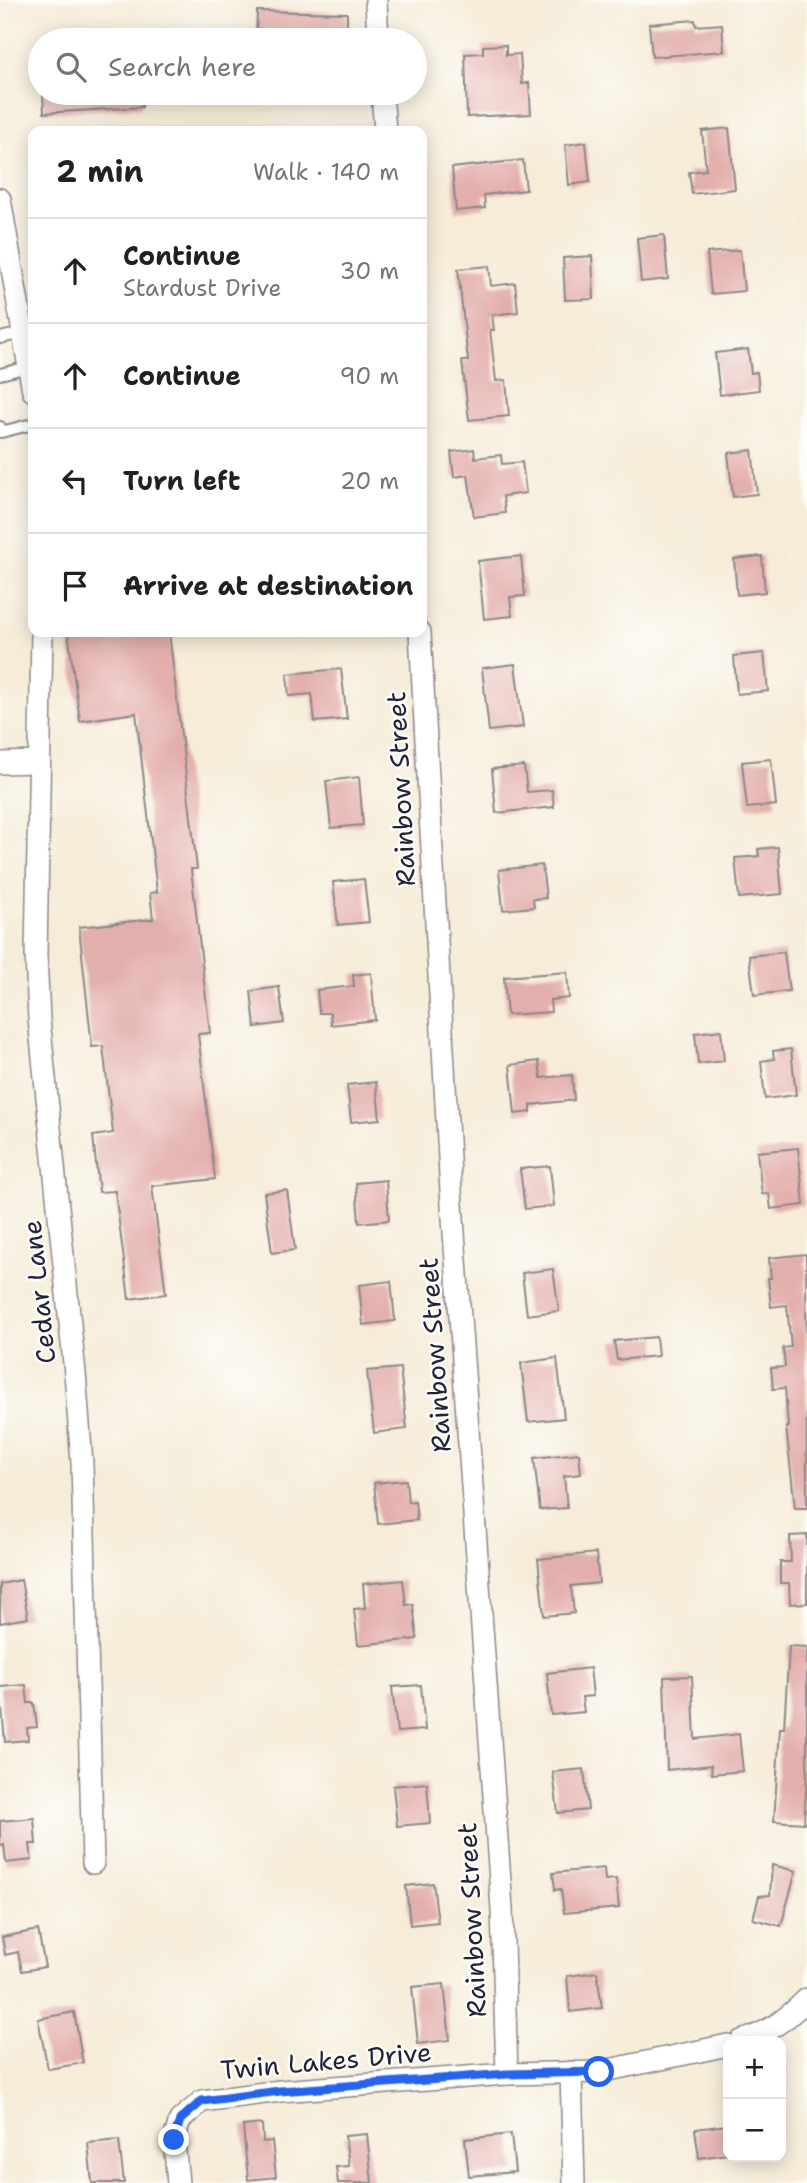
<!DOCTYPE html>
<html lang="en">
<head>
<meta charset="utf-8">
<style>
  :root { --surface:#fff; --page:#f2f2f2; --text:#202124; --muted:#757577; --line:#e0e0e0 }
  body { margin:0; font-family:"Shantell Sans",sans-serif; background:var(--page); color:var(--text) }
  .controls { position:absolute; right:21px; bottom:21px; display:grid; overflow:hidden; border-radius:14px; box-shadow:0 4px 18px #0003 }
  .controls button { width:63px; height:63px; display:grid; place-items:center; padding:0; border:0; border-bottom:2px solid var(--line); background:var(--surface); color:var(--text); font:35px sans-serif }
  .stop { position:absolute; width:21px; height:21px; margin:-16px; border:5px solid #2563eb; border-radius:50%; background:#fff }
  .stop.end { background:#2563eb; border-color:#fff; box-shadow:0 2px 7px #0008 }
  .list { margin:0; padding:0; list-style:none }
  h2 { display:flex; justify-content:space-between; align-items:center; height:91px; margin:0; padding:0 28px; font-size:30px }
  h2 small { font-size:23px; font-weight:400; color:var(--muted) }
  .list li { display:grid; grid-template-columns:46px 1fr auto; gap:21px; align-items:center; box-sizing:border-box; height:105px; padding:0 28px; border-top:2px solid var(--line) }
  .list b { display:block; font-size:26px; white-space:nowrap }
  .list p { margin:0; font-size:23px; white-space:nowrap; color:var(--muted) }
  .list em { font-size:23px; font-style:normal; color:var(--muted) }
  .icon { flex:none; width:38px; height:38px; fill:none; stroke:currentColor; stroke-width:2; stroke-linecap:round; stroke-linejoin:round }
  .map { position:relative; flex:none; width:807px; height:2183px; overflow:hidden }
  .search { position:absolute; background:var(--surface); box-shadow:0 4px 18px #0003; left:28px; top:28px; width:399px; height:77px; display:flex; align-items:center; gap:18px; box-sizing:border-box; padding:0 24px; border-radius:38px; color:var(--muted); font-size:26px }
  .panel { position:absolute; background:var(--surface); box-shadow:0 4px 18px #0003; left:28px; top:126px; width:399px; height:511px; border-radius:14px }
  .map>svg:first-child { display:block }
</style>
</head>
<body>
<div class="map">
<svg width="807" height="2183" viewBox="0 0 807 2183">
  <rect width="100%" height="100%" fill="#fdfcf7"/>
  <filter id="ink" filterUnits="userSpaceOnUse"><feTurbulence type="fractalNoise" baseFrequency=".0143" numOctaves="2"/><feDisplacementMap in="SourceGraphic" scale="14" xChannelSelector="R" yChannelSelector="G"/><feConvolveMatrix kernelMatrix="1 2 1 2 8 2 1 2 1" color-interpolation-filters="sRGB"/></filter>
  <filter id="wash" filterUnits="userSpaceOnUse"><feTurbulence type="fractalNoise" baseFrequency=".00686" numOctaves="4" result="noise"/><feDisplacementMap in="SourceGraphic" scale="28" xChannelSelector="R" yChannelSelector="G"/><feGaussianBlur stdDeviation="1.57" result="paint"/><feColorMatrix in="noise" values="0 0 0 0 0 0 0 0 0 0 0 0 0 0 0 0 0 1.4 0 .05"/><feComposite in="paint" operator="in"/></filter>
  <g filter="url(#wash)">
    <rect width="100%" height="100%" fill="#f6ecd8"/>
    <g id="blocks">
      <g fill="#e3afac">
        <path d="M 257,11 L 347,13 L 347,40 L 256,40 Z"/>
        <path d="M 695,20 L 696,26 L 722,24 L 724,51 L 652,57 L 649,24 Z"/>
        <path d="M 506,45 L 506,55 L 520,54 L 522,84 L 529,83 L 531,114 L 467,117 L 465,54 L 483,53 L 483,46 Z"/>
        <path d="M 43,93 L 142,93 L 142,107 L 44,113 Z"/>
        <path d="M 729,128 L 735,189 L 692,194 L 689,172 L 706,170 L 702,131 Z"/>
        <path d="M 586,142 L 590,182 L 569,185 L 565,145 Z"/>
        <path d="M 523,160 L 526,190 L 484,195 L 485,208 L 456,211 L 452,168 Z"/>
        <path d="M 664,235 L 668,279 L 641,282 L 637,238 Z"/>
        <path d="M 740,250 L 744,291 L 711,294 L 707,253 Z"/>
        <path d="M 592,256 L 594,299 L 565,300 L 563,258 Z"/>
        <path d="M 489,266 L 491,286 L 515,283 L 518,312 L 492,315 L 494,330 L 490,330 L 496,381 L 506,380 L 509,416 L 469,420 L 462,361 L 468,361 L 458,269 Z"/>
        <path d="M 748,349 L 751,373 L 757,372 L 759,390 L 720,395 L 715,353 Z"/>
        <path d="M 474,449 L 475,458 L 501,455 L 502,464 L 522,462 L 526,493 L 503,496 L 505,513 L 474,517 L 468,475 L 454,477 L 451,452 Z"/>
        <path d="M 752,450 L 757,494 L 733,497 L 728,453 Z"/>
        <path d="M 521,556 L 525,596 L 510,597 L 512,616 L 484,619 L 478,561 Z"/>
        <path d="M 762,556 L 765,592 L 737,595 L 734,559 Z"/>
        <path d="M 68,632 L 169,632 L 197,869 L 191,869 L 210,1033 L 198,1034 L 215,1179 L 152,1186 L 166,1294 L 129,1299 L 115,1191 L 99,1192 L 93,1136 L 113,1133 L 103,1046 L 92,1047 L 79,927 L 153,919 L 150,893 L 157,892 L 136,713 L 80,721 Z"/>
        <path d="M 764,653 L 768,691 L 737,694 L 734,656 Z"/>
        <path d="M 515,664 L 523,727 L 489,731 L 482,668 Z"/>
        <path d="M 341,669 L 347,719 L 315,722 L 312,694 L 289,696 L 287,674 Z"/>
        <path d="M 771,759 L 776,805 L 747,808 L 742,762 Z"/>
        <path d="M 524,766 L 527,792 L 552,790 L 554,807 L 496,813 L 492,769 Z"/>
        <path d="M 359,777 L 363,825 L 331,828 L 326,781 Z"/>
        <path d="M 778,847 L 782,894 L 739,898 L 735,858 L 759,856 L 758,849 Z"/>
        <path d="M 542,865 L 546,898 L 533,899 L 534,907 L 503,910 L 499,870 Z"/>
        <path d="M 364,879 L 369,922 L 338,925 L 333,882 Z"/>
        <path d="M 784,952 L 789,991 L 754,995 L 749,956 Z"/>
        <path d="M 567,972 L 569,998 L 550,1000 L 551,1012 L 507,1015 L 504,977 Z"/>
        <path d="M 371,973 L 375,1020 L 331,1025 L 330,1013 L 319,1013 L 317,990 L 354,986 L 353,975 Z"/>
        <path d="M 279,987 L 284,1023 L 255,1027 L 251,991 Z"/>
        <path d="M 721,1030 L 724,1061 L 698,1064 L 695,1033 Z"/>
        <path d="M 791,1049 L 796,1095 L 765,1099 L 761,1061 L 774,1059 L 773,1051 Z"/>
        <path d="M 539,1061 L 541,1078 L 572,1075 L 574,1100 L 531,1105 L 531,1112 L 515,1114 L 510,1065 Z"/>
        <path d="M 376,1082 L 380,1119 L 351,1122 L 347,1085 Z"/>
        <path d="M 798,1148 L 804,1205 L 771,1209 L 769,1194 L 762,1194 L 757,1152 Z"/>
        <path d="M 550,1166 L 554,1206 L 525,1209 L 520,1169 Z"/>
        <path d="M 386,1180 L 389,1220 L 359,1223 L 356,1183 Z"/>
        <path d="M 287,1190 L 295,1250 L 272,1253 L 264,1193 Z"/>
        <path d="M 806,1254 L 807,1508 L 795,1508 L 786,1427 L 788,1427 L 785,1388 L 773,1389 L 771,1368 L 785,1367 L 783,1348 L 791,1347 L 787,1305 L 771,1307 L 768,1278 L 771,1278 L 769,1258 Z"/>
        <path d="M 553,1269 L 559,1311 L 527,1315 L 522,1273 Z"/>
        <path d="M 391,1281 L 395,1321 L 363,1325 L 359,1285 Z"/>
        <path d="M 656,1337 L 658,1356 L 617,1360 L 614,1341 Z"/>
        <path d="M 557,1358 L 564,1418 L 528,1422 L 521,1363 Z"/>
        <path d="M 400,1368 L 407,1429 L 374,1433 L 367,1371 Z"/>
        <path d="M 579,1453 L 581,1474 L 564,1476 L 567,1508 L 540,1510 L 534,1458 Z"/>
        <path d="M 406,1480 L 408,1502 L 415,1501 L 417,1520 L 378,1524 L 374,1483 Z"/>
        <path d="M 807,1535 L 807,1603 L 790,1604 L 789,1583 L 780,1583 L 780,1562 L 791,1562 L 790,1536 Z"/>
        <path d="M 596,1553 L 599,1583 L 571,1586 L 574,1613 L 544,1616 L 538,1559 Z"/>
        <path d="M 21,1580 L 28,1618 L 0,1623 L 0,1584 Z"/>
        <path d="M 403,1580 L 406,1605 L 413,1604 L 417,1639 L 358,1645 L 354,1609 L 365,1608 L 363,1584 Z"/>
        <path d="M 789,1646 L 807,1647 L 807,1774 L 804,1823 L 774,1821 L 780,1728 L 784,1728 Z"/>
        <path d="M 590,1668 L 593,1696 L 582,1697 L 584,1712 L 551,1715 L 547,1673 Z"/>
        <path d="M 692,1676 L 695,1739 L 739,1734 L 743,1771 L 712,1774 L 711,1765 L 667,1770 L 664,1677 Z"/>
        <path d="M 26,1685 L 28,1703 L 34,1703 L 37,1727 L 27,1728 L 28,1740 L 5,1742 L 0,1687 Z"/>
        <path d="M 421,1685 L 425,1730 L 397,1732 L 392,1687 Z"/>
        <path d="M 584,1769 L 588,1810 L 558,1813 L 553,1772 Z"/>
        <path d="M 427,1783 L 430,1823 L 397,1826 L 393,1786 Z"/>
        <path d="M 34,1818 L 36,1844 L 30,1844 L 32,1860 L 6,1863 L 4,1845 L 0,1846 L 0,1821 Z"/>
        <path d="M 772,1865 L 796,1871 L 781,1926 L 753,1919 L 759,1896 L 770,1895 Z"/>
        <path d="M 604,1868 L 605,1880 L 616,1879 L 619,1908 L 564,1913 L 561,1889 L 555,1890 L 553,1873 Z"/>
        <path d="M 433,1883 L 438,1922 L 410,1925 L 406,1886 Z"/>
        <path d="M 38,1930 L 45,1967 L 22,1971 L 18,1952 L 5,1955 L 2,1937 Z"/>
        <path d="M 597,1972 L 602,2008 L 570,2012 L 567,1976 Z"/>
        <path d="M 444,1984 L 450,2040 L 418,2044 L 412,1987 Z"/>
        <path d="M 74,2012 L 83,2063 L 48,2069 L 38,2019 Z"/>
        <path d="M 262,2124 L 263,2142 L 272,2141 L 276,2177 L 248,2180 L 243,2126 Z"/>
        <path d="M 728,2125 L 728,2154 L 699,2158 L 695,2129 Z"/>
        <path d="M 367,2134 L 372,2183 L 338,2183 L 336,2167 L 349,2166 L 345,2136 Z"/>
        <path d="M 511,2134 L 515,2172 L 469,2176 L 465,2139 Z"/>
        <path d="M 119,2140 L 124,2183 L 92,2183 L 88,2143 Z"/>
      </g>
    </g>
  </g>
  <g filter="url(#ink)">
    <use href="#blocks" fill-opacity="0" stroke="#8c878a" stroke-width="2"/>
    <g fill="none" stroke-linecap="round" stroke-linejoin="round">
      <defs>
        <g id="service">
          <path d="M 0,338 L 23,333"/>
          <path d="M 0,374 L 29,367"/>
          <path d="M 0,427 L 1,432 L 33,424"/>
        </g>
        <g id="minor">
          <path d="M 376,0 L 378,40"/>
          <path d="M 382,93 L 385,131"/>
          <path d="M 0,199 L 33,391"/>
          <path d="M 42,632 L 36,955 L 39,1019 L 75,1373 L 82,1463 L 93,1863"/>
          <path d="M 420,632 L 450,1176 L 502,1909 L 507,2074"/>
          <path d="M 0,763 L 39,762"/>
          <path d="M 741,2041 C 768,2033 787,2019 807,1999"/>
          <path d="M 571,2072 L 574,2183"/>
          <path d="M 178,2183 L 174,2140 L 180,2120 L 202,2101 L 280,2091 L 507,2074 L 599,2072 L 728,2045"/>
        </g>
      </defs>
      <use href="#service" stroke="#8c878a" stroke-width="14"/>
      <use href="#minor" stroke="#8c878a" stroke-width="24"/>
      <use href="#service" stroke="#fff" stroke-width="10"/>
      <use href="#minor" stroke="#fff" stroke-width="21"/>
    </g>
  </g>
  <g fill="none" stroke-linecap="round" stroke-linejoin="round" filter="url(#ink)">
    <path stroke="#2563eb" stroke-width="9" d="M 174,2140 L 180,2120 L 202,2101 L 280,2091 L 507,2074 L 599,2072"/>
  </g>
  <g text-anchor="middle" stroke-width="5" stroke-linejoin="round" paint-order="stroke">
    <g font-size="26" fill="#22223b" stroke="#fdfcf7">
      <text transform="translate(401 789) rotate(-93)" y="9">Rainbow Street</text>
      <text transform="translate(39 1292) rotate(-96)" y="9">Cedar Lane</text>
      <text transform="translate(435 1355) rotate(-94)" y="9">Rainbow Street</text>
      <text transform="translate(472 1920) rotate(-93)" y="9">Rainbow Street</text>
      <text transform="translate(326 2061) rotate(-5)" y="9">Twin Lakes Drive</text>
    </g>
  </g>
</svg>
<div class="controls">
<button>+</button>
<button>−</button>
</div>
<div class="stop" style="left:599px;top:2072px"></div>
<div class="stop end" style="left:174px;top:2140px"></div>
<div class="search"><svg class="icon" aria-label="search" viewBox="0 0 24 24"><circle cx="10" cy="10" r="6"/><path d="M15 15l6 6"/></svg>Search here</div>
<section class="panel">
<h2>2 min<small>Walk · 140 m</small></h2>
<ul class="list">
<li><svg class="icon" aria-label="ahead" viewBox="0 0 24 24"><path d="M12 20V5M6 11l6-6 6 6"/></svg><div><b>Continue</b><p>Stardust Drive</p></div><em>30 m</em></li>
<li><svg class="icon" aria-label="ahead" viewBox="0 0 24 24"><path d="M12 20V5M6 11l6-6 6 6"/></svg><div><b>Continue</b></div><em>90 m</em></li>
<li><svg class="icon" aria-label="left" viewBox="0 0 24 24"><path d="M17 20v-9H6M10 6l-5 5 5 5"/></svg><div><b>Turn left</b></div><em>20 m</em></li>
<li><svg class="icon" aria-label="arrive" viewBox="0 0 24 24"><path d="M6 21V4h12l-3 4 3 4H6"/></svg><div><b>Arrive at destination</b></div></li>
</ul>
</section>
</div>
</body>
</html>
